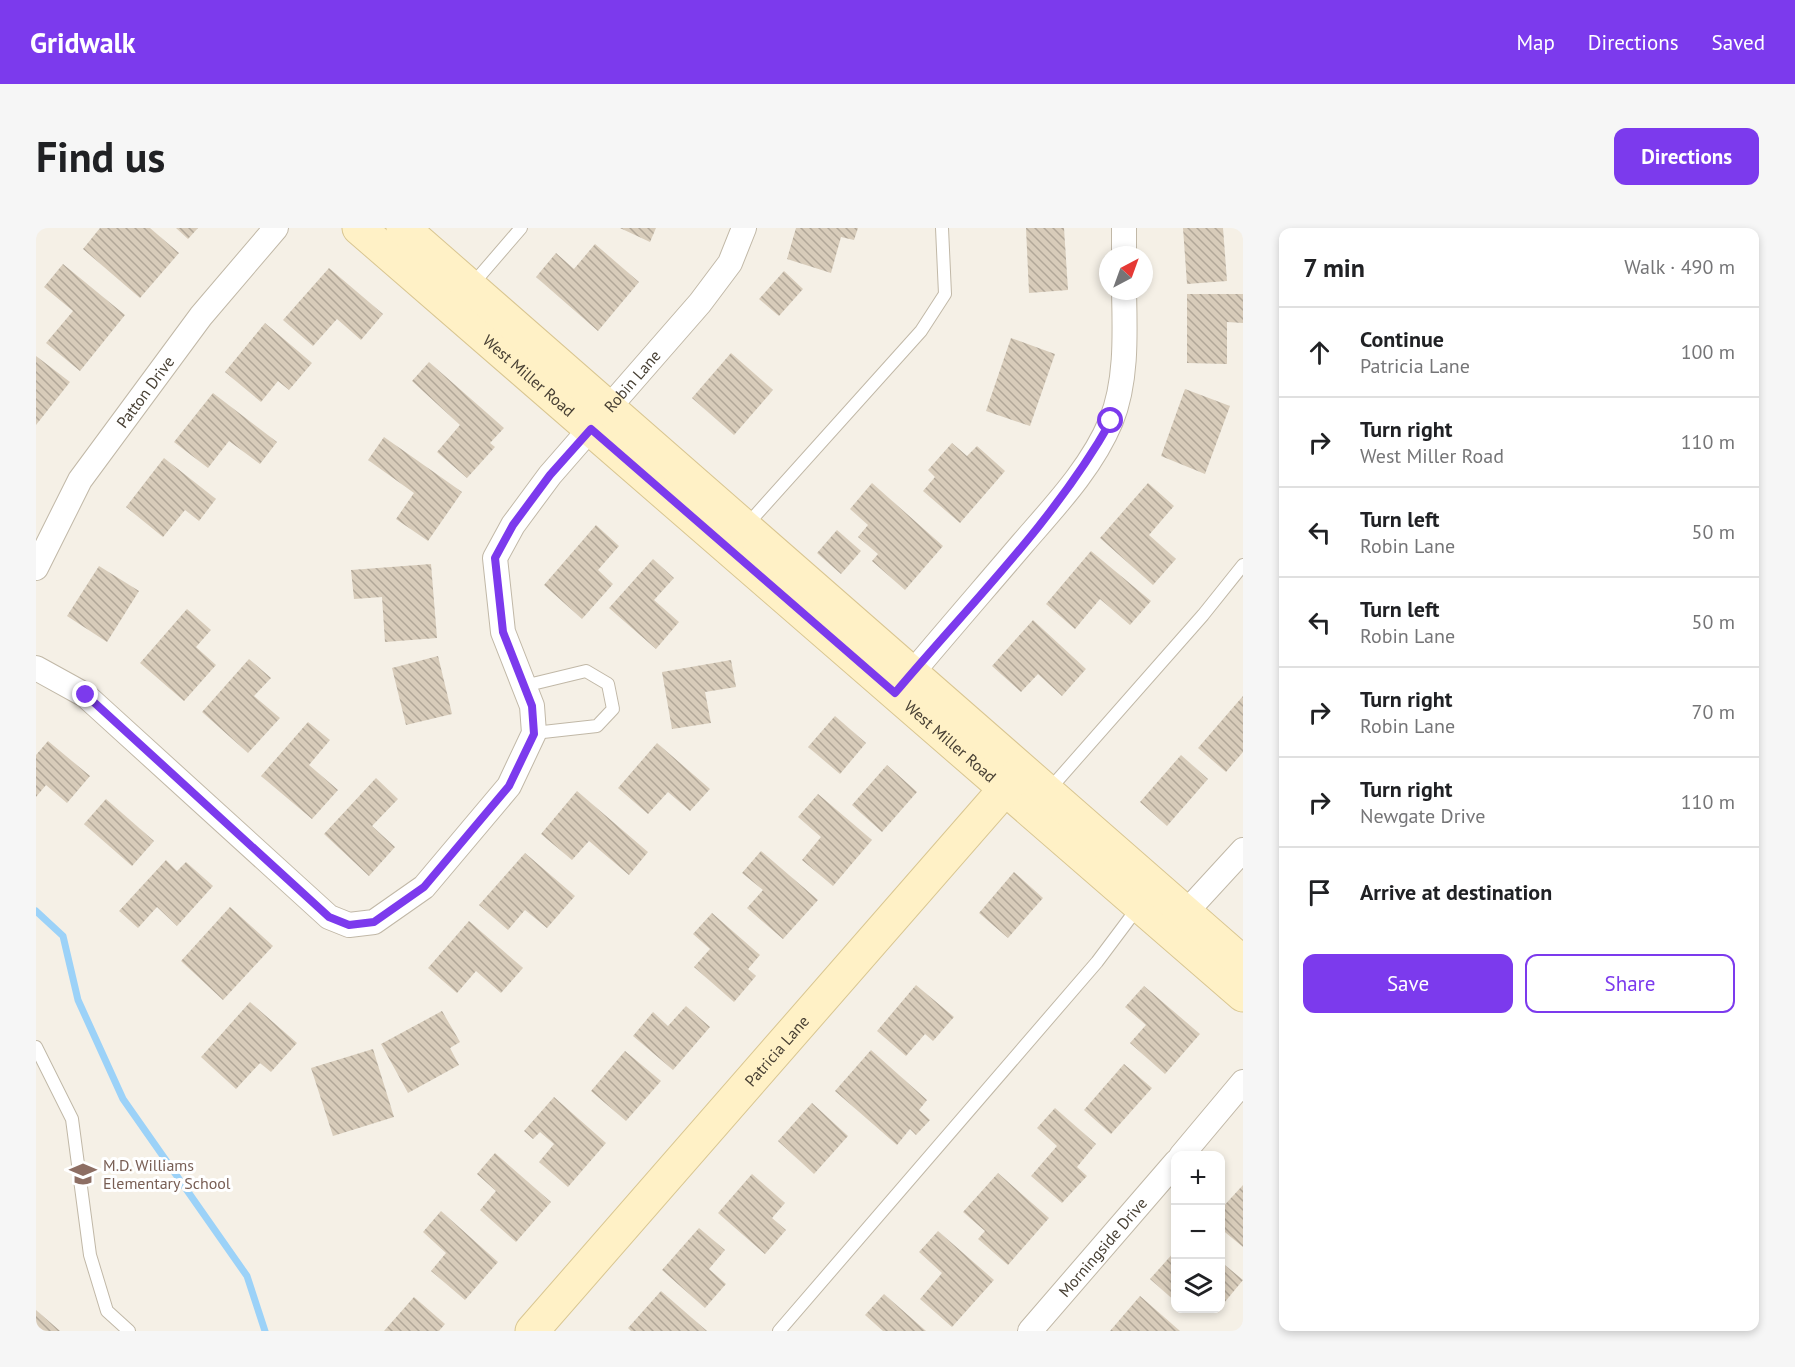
<!DOCTYPE html>
<html lang="en">
<head>
<meta charset="utf-8">
<style>
  :root { --surface:#fff; --page:#f6f6f6; --text:#202124; --muted:#757577; --line:#e0e0e0; --accent:#7c3aed }
  body { margin:0; font-family:"PT Sans",sans-serif; background:var(--page); color:var(--text) }
  .controls { position:absolute; right:18px; bottom:18px; display:grid; overflow:hidden; border-radius:12px; box-shadow:0 3px 9px #0003 }
  .controls button { width:54px; height:54px; display:grid; place-items:center; padding:0; border:0; border-bottom:2px solid var(--line); background:var(--surface); color:var(--text); font:30px sans-serif }
  .compass { position:absolute; left:1063px; top:18px; width:54px; height:54px; border-radius:50%; background:var(--surface); box-shadow:0 3px 9px #0003; rotate:41deg }
  .stop { position:absolute; width:18px; height:18px; margin:-14px; border:4px solid #7c3aed; border-radius:50%; background:#fff }
  .stop.end { background:#7c3aed; border-color:#fff; box-shadow:0 2px 6px #0008 }
  .list { margin:0; padding:0; list-style:none }
  h2 { display:flex; justify-content:space-between; align-items:center; height:78px; margin:0; padding:0 24px; font-size:26px }
  h2 small { font-size:20px; font-weight:400; color:var(--muted) }
  .list li { display:grid; grid-template-columns:39px 1fr auto; gap:18px; align-items:center; box-sizing:border-box; height:90px; padding:0 24px; border-top:2px solid var(--line) }
  .list b { display:block; font-size:22px; white-space:nowrap }
  .list p { margin:0; font-size:20px; white-space:nowrap; color:var(--muted) }
  .list em { font-size:20px; font-style:normal; color:var(--muted) }
  .actions { display:flex; gap:12px; padding:18px 24px }
  .actions a { flex:1; padding:14px 0; border:2px solid var(--accent); border-radius:12px; text-align:center; font-size:21px; color:var(--accent) }
  .actions .main { background:var(--accent); color:#fff }
  .icon { flex:none; width:33px; height:33px; fill:none; stroke:currentColor; stroke-width:2; stroke-linecap:round; stroke-linejoin:round }
  .map { position:relative; flex:none; width:1207px; height:1103px; overflow:hidden; border-radius:12px }
  header { display:flex; align-items:center; gap:36px; box-sizing:border-box; height:84px; padding:0 30px; background:var(--accent); color:#fff }
  header strong { font-size:28px }
  nav { display:flex; gap:33px; margin-inline-start:auto; font-size:21px }
  .intro { display:flex; align-items:center; justify-content:space-between; box-sizing:border-box; height:144px; padding:0 36px }
  h1 { margin:0; font-size:42px }
  .button { padding:15px 27px; border-radius:12px; background:var(--accent); color:#fff; font-size:21px; font-weight:700 }
  main { display:flex; gap:36px; padding:0 36px }
  aside { flex:1; background:var(--surface); border-radius:12px; box-shadow:0 3px 9px #0003 }
  .map>svg:first-child { display:block }
</style>
</head>
<body>
<header>
<strong>Gridwalk</strong>
<nav><a>Map</a><a>Directions</a><a>Saved</a></nav>
</header>
<div class="intro"><h1>Find us</h1><a class="button">Directions</a></div>
<main>
<div class="map">
<svg width="1207" height="1103" viewBox="0 0 1207 1103">
  <defs>
    <pattern id="building-back-hatch" width="6" height="6" patternUnits="userSpaceOnUse" patternTransform="scale(1.5)"><rect width="6" height="6" fill="#d8ccba"/><path d="M-1 5l2 2M0 0l6 6M5-1l2 2" fill="none" stroke="#b1a798"/></pattern>
  </defs>
  <rect width="100%" height="100%" fill="#f5f0e6"/>
  <g fill="none" stroke-linecap="round" stroke-linejoin="round">
    <path stroke="#9cd2f8" stroke-width="7" d="M 0,683 L 27,708 L 42,772 L 87,871 L 211,1048 L 229,1103"/>
  </g>
  <g fill="url(#building-back-hatch)">
    <path d="M 64,0 L 114,0 L 143,25 L 104,70 L 47,21 Z"/>
    <path d="M 140,0 L 162,0 L 152,11 Z"/>
    <path d="M 584,0 L 620,0 L 614,14 Z"/>
    <path d="M 760,0 L 822,0 L 818,12 L 805,9 L 795,45 L 751,31 Z"/>
    <path d="M 990,0 L 1028,0 L 1032,62 L 993,65 Z"/>
    <path d="M 1147,0 L 1187,0 L 1191,53 L 1151,56 Z"/>
    <path d="M 559,16 L 603,54 L 562,103 L 500,49 L 520,25 L 538,41 Z"/>
    <path d="M 27,36 L 89,87 L 44,143 L 10,115 L 37,83 L 8,59 Z"/>
    <path d="M 293,40 L 347,86 L 325,112 L 301,91 L 277,118 L 247,92 Z"/>
    <path d="M 748,43 L 767,61 L 743,88 L 723,71 Z"/>
    <path d="M 1151,66 L 1207,66 L 1207,95 L 1191,94 L 1191,136 L 1151,135 Z"/>
    <path d="M 229,95 L 276,135 L 253,162 L 242,153 L 225,174 L 189,144 Z"/>
    <path d="M 975,110 L 1019,126 L 994,198 L 950,183 Z"/>
    <path d="M 695,125 L 737,162 L 698,207 L 656,170 Z"/>
    <path d="M 0,128 L 34,154 L 0,197 Z"/>
    <path d="M 393,134 L 468,200 L 454,215 L 459,219 L 431,250 L 401,224 L 424,197 L 376,153 Z"/>
    <path d="M 1149,161 L 1194,178 L 1169,246 L 1125,228 Z"/>
    <path d="M 177,165 L 241,214 L 224,236 L 193,213 L 172,240 L 138,214 Z"/>
    <path d="M 348,209 L 426,264 L 392,313 L 360,291 L 378,265 L 332,232 Z"/>
    <path d="M 916,215 L 931,228 L 941,218 L 969,243 L 924,295 L 887,263 L 899,249 L 892,242 Z"/>
    <path d="M 128,230 L 180,271 L 163,293 L 149,282 L 127,309 L 90,279 Z"/>
    <path d="M 836,255 L 907,318 L 869,362 L 836,333 L 842,326 L 822,309 L 832,297 L 814,281 Z"/>
    <path d="M 1112,255 L 1138,278 L 1113,307 L 1140,331 L 1117,357 L 1064,310 Z"/>
    <path d="M 560,297 L 583,318 L 562,342 L 577,356 L 546,391 L 508,357 Z"/>
    <path d="M 801,302 L 825,323 L 805,346 L 781,325 Z"/>
    <path d="M 1055,323 L 1115,373 L 1094,397 L 1064,371 L 1039,401 L 1010,376 Z"/>
    <path d="M 617,331 L 638,350 L 618,372 L 643,394 L 620,421 L 573,380 Z"/>
    <path d="M 395,336 L 401,410 L 349,414 L 346,369 L 318,371 L 315,342 Z"/>
    <path d="M 63,338 L 103,363 L 71,414 L 31,388 Z"/>
    <path d="M 151,381 L 175,402 L 160,419 L 180,437 L 148,473 L 104,435 Z"/>
    <path d="M 997,392 L 1050,441 L 1026,468 L 1002,446 L 985,464 L 956,438 Z"/>
    <path d="M 402,428 L 416,486 L 370,497 L 356,440 Z"/>
    <path d="M 213,431 L 235,450 L 218,468 L 244,490 L 212,525 L 166,484 Z"/>
    <path d="M 695,432 L 700,459 L 669,464 L 675,495 L 636,501 L 626,444 Z"/>
    <path d="M 1207,468 L 1207,524 L 1190,544 L 1162,520 Z"/>
    <path d="M 799,488 L 830,515 L 804,546 L 772,519 Z"/>
    <path d="M 272,494 L 294,512 L 273,537 L 302,562 L 276,591 L 225,548 Z"/>
    <path d="M 12,513 L 54,548 L 31,575 L 10,557 L 0,569 L 0,527 Z"/>
    <path d="M 621,515 L 674,561 L 654,583 L 632,564 L 612,586 L 582,560 Z"/>
    <path d="M 1145,527 L 1172,551 L 1131,598 L 1104,574 Z"/>
    <path d="M 851,537 L 881,564 L 846,604 L 816,577 Z"/>
    <path d="M 340,550 L 362,571 L 336,598 L 359,619 L 333,648 L 288,606 Z"/>
    <path d="M 541,563 L 612,624 L 593,647 L 553,613 L 536,632 L 505,606 Z"/>
    <path d="M 782,566 L 836,612 L 797,658 L 766,632 L 785,609 L 762,589 Z"/>
    <path d="M 70,571 L 118,613 L 96,638 L 48,596 Z"/>
    <path d="M 725,623 L 782,672 L 747,711 L 711,680 L 727,662 L 706,645 Z"/>
    <path d="M 489,625 L 539,668 L 511,700 L 489,682 L 472,702 L 443,677 Z"/>
    <path d="M 130,632 L 141,643 L 150,634 L 177,658 L 141,698 L 121,679 L 102,700 L 83,683 Z"/>
    <path d="M 978,644 L 1007,670 L 972,710 L 943,685 Z"/>
    <path d="M 194,679 L 237,718 L 187,772 L 145,733 Z"/>
    <path d="M 676,685 L 724,727 L 712,741 L 720,748 L 698,774 L 658,739 L 674,721 L 657,706 Z"/>
    <path d="M 433,693 L 487,740 L 465,765 L 440,743 L 421,765 L 392,740 Z"/>
    <path d="M 880,757 L 918,789 L 897,813 L 889,806 L 870,828 L 841,803 Z"/>
    <path d="M 1108,758 L 1164,806 L 1129,846 L 1094,815 L 1110,797 L 1089,779 Z"/>
    <path d="M 214,774 L 261,815 L 235,844 L 224,835 L 200,861 L 165,829 Z"/>
    <path d="M 650,778 L 674,799 L 637,842 L 597,808 L 617,784 L 632,798 Z"/>
    <path d="M 406,783 L 424,814 L 414,820 L 423,837 L 372,865 L 345,816 Z"/>
    <path d="M 337,821 L 358,889 L 297,908 L 275,840 Z"/>
    <path d="M 835,822 L 891,872 L 883,882 L 894,892 L 880,907 L 874,901 L 861,917 L 799,863 Z"/>
    <path d="M 589,823 L 625,853 L 590,893 L 555,863 Z"/>
    <path d="M 1088,836 L 1116,860 L 1075,906 L 1048,882 Z"/>
    <path d="M 518,869 L 570,915 L 532,959 L 503,934 L 518,916 L 504,904 L 497,911 L 488,903 Z"/>
    <path d="M 776,875 L 812,908 L 778,946 L 742,913 Z"/>
    <path d="M 1019,880 L 1060,916 L 1041,939 L 1051,948 L 1026,975 L 995,948 L 1021,918 L 1001,900 Z"/>
    <path d="M 459,925 L 515,974 L 480,1014 L 444,982 L 460,963 L 441,946 Z"/>
    <path d="M 962,945 L 1013,990 L 972,1037 L 942,1011 L 949,1003 L 927,984 Z"/>
    <path d="M 716,946 L 749,975 L 736,990 L 750,1002 L 729,1026 L 682,985 Z"/>
    <path d="M 1207,957 L 1207,1019 L 1184,1000 L 1184,982 Z"/>
    <path d="M 405,983 L 462,1034 L 429,1072 L 395,1043 L 410,1025 L 387,1004 Z"/>
    <path d="M 663,1000 L 689,1022 L 673,1041 L 690,1056 L 669,1080 L 626,1042 Z"/>
    <path d="M 902,1003 L 958,1052 L 916,1099 L 884,1071 L 906,1045 L 883,1024 Z"/>
    <path d="M 1140,1022 L 1140,1074 L 1114,1051 Z"/>
    <path d="M 1184,1033 L 1207,1052 L 1188,1075 L 1184,1072 Z"/>
    <path d="M 625,1063 L 671,1103 L 595,1103 L 592,1100 Z"/>
    <path d="M 848,1066 L 890,1103 L 847,1103 L 829,1087 Z"/>
    <path d="M 1104,1068 L 1144,1103 L 1074,1103 Z"/>
    <path d="M 378,1069 L 409,1096 L 403,1103 L 348,1103 Z"/>
    <path d="M 0,1082 L 24,1103 L 0,1103 Z"/>
  </g>
  <g fill="none" stroke-linecap="round" stroke-linejoin="round">
    <defs>
      <g id="lane">
        <path d="M 435,58 L 485,0"/>
        <path d="M 709,299 L 885,103 L 909,66 L 906,0"/>
        <path d="M 488,458 L 550,443 L 572,456 L 577,481 L 561,498 L 498,505"/>
        <path d="M 1012,563 L 1167,387 L 1207,337"/>
        <path d="M 0,819 L 36,891 L 54,1027 L 71,1083 L 93,1103"/>
        <path d="M 743,1103 L 1061,734 L 1103,678"/>
      </g>
      <g id="street">
        <path d="M 1088,0 L 1088,27"/>
        <path id="s1" d="M 0,340 L 44,252 L 165,88 L 240,0"/>
        <path id="s2" d="M 0,440 L 49,467 L 293,689 L 313,697 L 338,694 L 388,659 L 473,558 L 498,505 L 496,478 L 467,404 L 459,330 L 477,297 L 514,247 L 664,75 L 694,35 L 708,0"/>
        <path d="M 866,457 C 906,409 947,362 987,315 C 1019,278 1056,239 1075,193 C 1091,154 1089,105 1088,63"/>
        <path d="M 1140,695 L 1207,622"/>
        <path d="M 1145,928 L 1207,854"/>
        <path id="s3" d="M 994,1103 L 1140,934"/>
      </g>
      <g id="secondary">
        <path id="s4" d="M 323,0 L 1207,767"/>
        <path d="M 367,0 L 1207,735"/>
        <path id="s5" d="M 496,1103 L 983,545"/>
      </g>
    </defs>
    <use href="#lane" stroke="#c1b8a7" stroke-width="14"/>
    <use href="#street" stroke="#c1b8a7" stroke-width="26"/>
    <use href="#secondary" stroke="#d9c691" stroke-width="35"/>
    <use href="#lane" stroke="#fff" stroke-width="12"/>
    <use href="#street" stroke="#fff" stroke-width="24"/>
    <use href="#secondary" stroke="#fff1c6" stroke-width="33"/>
  </g>
  <g fill="none" stroke-linecap="round" stroke-linejoin="round">
    <path stroke="#7c3aed" stroke-width="8" d="M 50,467 L 293,689 L 313,697 L 338,694 L 388,659 L 473,558 L 498,506 L 496,478 L 467,404 L 459,330 L 477,297 L 514,247 L 555,201 L 859,465 C 933,377 1018,294 1075,193"/>
  </g>
  <defs>
    <symbol id="school-bare" viewBox="-9 -9 18 18"><path d="M0-5L7-2L0 1L-7-2ZM-4 1L0 2.5L4 1V4Q0 6-4 4Z" fill="#8d6e63" stroke="#fff" stroke-width="2.5" paint-order="stroke"/></symbol>
  </defs>
  <g fill-rule="evenodd">
    <use href="#school-bare" x="28" y="927" width="38" height="38"/>
  </g>
  <g text-anchor="middle" stroke-width="6" stroke-linejoin="round" paint-order="stroke">
    <g font-size="16" fill="#484034" stroke="#fff">
      <text dy="6" stroke="none"><textPath href="#s4" startOffset="225">West Miller Road</textPath></text>
      <text dy="6" stroke="none"><textPath href="#s2" startOffset="1090">Robin Lane</textPath></text>
      <text dy="6" stroke="none"><textPath href="#s1" startOffset="208">Patton Drive</textPath></text>
      <text dy="6" stroke="none"><textPath href="#s4" startOffset="783">West Miller Road</textPath></text>
      <text dy="6" stroke="none"><textPath href="#s5" startOffset="372">Patricia Lane</textPath></text>
      <text dy="6" stroke="none"><textPath href="#s3" startOffset="111">Morningside Drive</textPath></text>
    </g>
    <g font-size="16" fill="#785e54" stroke="#fff" text-anchor="start">
      <text x="67" y="943">M.D. Williams<tspan x="67" dy="18">Elementary School</tspan></text>
    </g>
  </g>
</svg>
<div class="controls">
<button>+</button>
<button>−</button>
<button><svg class="icon" aria-label="layers" viewBox="0 0 24 24"><path d="M12 4l9 5-9 5-9-5zM3 14l9 5 9-5"/></svg></button>
</div>
<svg class="compass" viewBox="-18 -18 36 36"><path d="M0-13l5 13h-10z" fill="#e53935"/><path d="M0 13l5-13h-10z" fill="#757577"/></svg>
<div class="stop" style="left:1075px;top:193px"></div>
<div class="stop end" style="left:50px;top:467px"></div>
</div>
<aside>
<h2>7 min<small>Walk · 490 m</small></h2>
<ul class="list">
<li><svg class="icon" aria-label="ahead" viewBox="0 0 24 24"><path d="M12 20V5M6 11l6-6 6 6"/></svg><div><b>Continue</b><p>Patricia Lane</p></div><em>100 m</em></li>
<li><svg class="icon" aria-label="right" viewBox="0 0 24 24"><path d="M7 20v-9h11M14 6l5 5-5 5"/></svg><div><b>Turn right</b><p>West Miller Road</p></div><em>110 m</em></li>
<li><svg class="icon" aria-label="left" viewBox="0 0 24 24"><path d="M17 20v-9H6M10 6l-5 5 5 5"/></svg><div><b>Turn left</b><p>Robin Lane</p></div><em>50 m</em></li>
<li><svg class="icon" aria-label="left" viewBox="0 0 24 24"><path d="M17 20v-9H6M10 6l-5 5 5 5"/></svg><div><b>Turn left</b><p>Robin Lane</p></div><em>50 m</em></li>
<li><svg class="icon" aria-label="right" viewBox="0 0 24 24"><path d="M7 20v-9h11M14 6l5 5-5 5"/></svg><div><b>Turn right</b><p>Robin Lane</p></div><em>70 m</em></li>
<li><svg class="icon" aria-label="right" viewBox="0 0 24 24"><path d="M7 20v-9h11M14 6l5 5-5 5"/></svg><div><b>Turn right</b><p>Newgate Drive</p></div><em>110 m</em></li>
<li><svg class="icon" aria-label="arrive" viewBox="0 0 24 24"><path d="M6 21V4h12l-3 4 3 4H6"/></svg><div><b>Arrive at destination</b></div></li>
</ul>
<div class="actions"><a class="main">Save</a><a>Share</a></div>
</aside>
</main>
</body>
</html>
